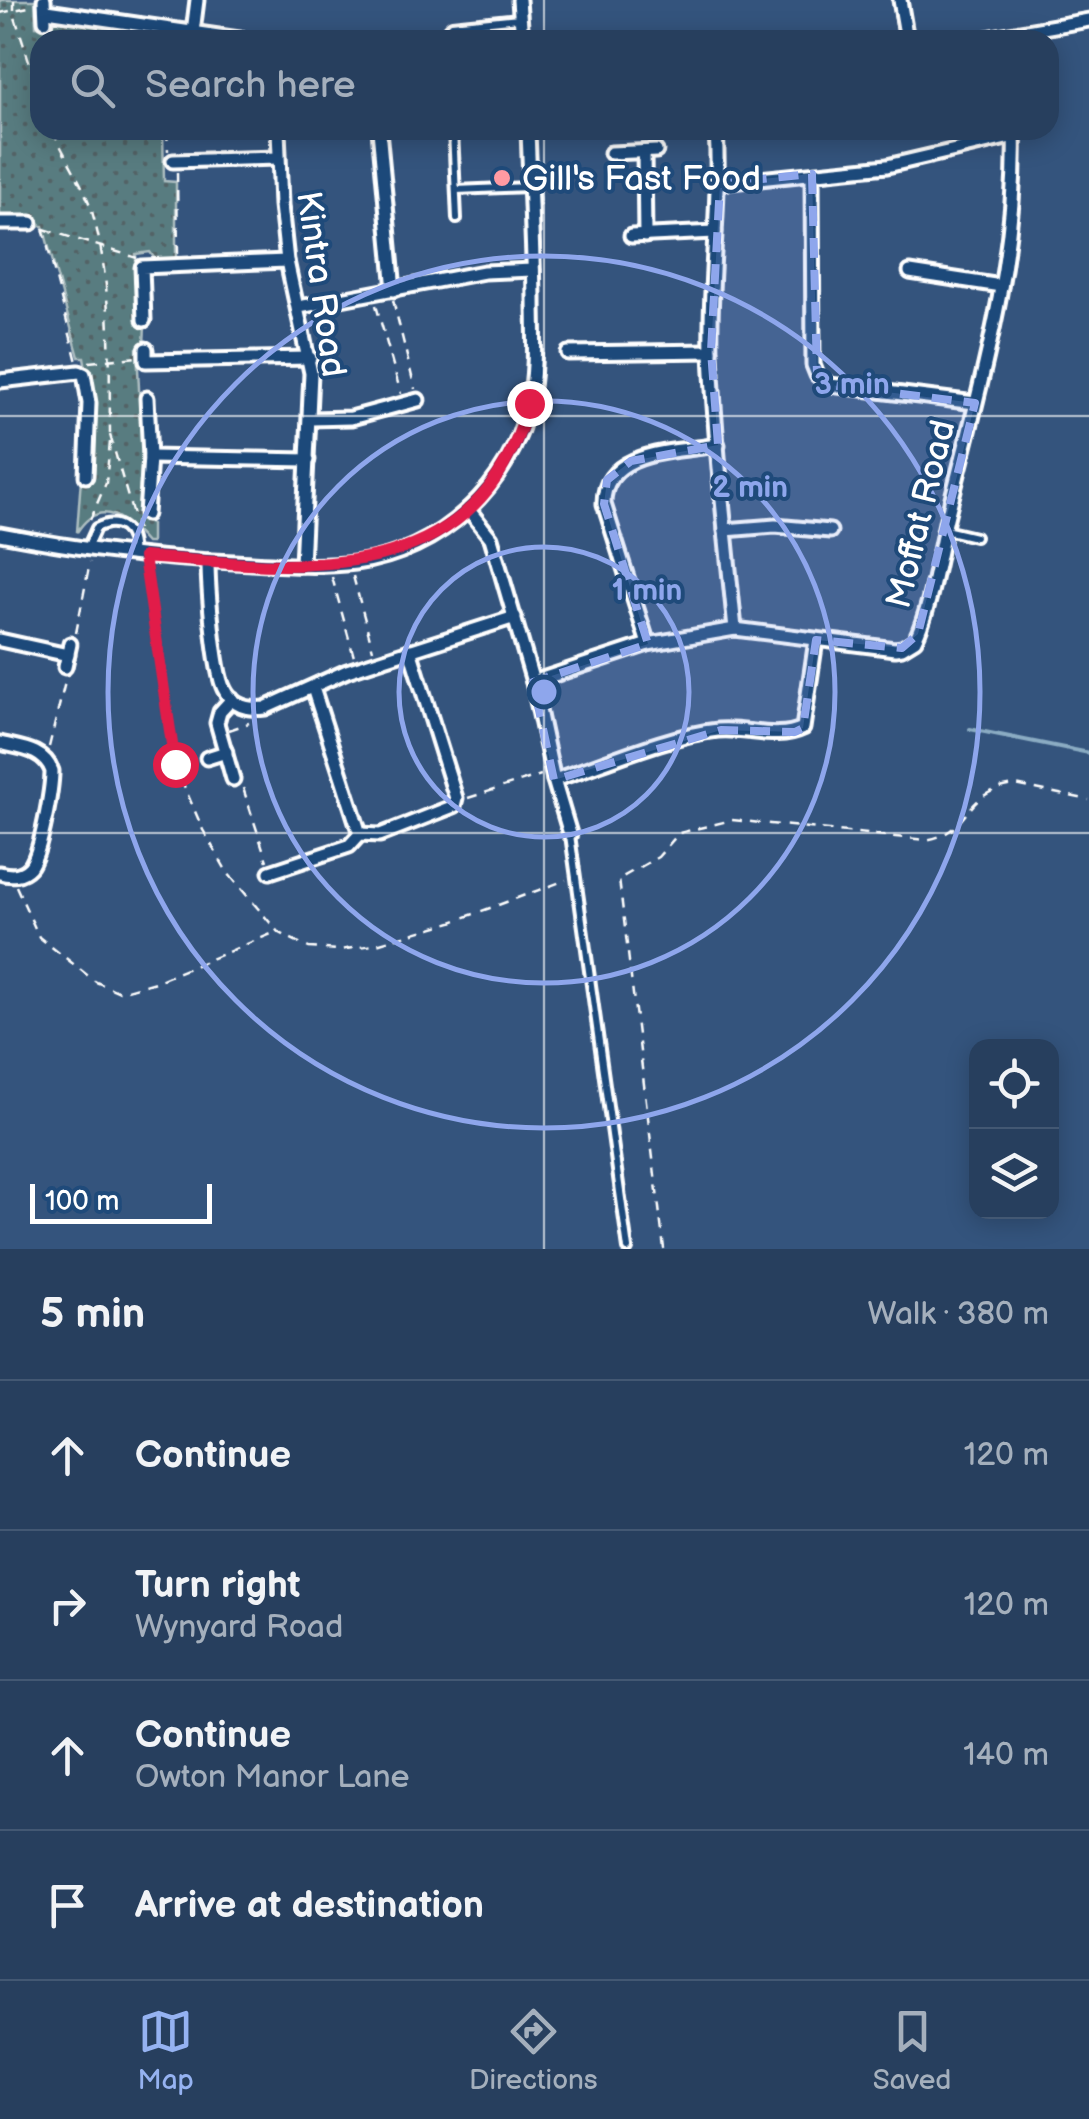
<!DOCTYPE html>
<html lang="en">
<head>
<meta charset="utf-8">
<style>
  :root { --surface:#273f5e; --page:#2f4664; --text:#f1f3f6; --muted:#a4afbc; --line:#435873; --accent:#95b2f1 }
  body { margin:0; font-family:"Balsamiq Sans",sans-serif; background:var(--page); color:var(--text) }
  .controls { position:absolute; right:30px; bottom:30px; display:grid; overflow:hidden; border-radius:20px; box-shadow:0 5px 25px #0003 }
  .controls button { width:90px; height:90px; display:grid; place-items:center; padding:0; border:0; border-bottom:2px solid var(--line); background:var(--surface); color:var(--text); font:50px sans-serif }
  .scale { position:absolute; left:30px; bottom:25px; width:182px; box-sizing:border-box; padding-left:10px; border:5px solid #fff; border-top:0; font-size:28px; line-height:35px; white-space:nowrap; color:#fff; -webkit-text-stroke:8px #1f4a7a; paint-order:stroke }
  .stop { position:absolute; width:30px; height:30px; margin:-22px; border:8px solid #e11d48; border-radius:50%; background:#fff }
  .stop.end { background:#e11d48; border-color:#fff; box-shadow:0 2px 10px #0008 }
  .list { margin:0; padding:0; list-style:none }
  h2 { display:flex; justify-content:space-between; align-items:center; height:130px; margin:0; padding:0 40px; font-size:42px }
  h2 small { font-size:32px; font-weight:400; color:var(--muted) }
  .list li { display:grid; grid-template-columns:65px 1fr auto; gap:30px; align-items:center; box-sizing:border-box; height:150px; padding:0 40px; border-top:2px solid var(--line) }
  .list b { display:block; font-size:38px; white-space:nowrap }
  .list p { margin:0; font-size:32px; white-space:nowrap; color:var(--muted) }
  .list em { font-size:32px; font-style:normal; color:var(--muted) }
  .icon { flex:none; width:55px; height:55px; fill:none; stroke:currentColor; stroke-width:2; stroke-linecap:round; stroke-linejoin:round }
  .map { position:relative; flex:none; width:1089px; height:1249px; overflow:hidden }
  .search { position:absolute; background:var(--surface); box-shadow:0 5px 25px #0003; left:30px; right:30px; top:30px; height:110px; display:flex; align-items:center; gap:25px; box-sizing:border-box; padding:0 35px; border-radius:30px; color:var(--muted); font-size:38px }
  .sheet { height:730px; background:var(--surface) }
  nav { display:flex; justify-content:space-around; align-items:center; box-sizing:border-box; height:140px; border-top:2px solid var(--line); background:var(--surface); font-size:28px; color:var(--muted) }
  nav a { display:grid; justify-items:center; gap:5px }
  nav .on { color:var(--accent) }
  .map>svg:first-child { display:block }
</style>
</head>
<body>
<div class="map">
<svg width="1089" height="1249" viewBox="0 0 1089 1249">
  <defs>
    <pattern id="grass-dots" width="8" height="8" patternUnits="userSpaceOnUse" patternTransform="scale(2.5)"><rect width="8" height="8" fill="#597b80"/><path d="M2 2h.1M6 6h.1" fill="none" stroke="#526466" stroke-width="1.8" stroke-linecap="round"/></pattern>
  </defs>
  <rect width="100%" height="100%" fill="#34547d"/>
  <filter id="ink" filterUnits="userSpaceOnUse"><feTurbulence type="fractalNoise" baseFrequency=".01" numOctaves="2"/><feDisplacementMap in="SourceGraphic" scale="20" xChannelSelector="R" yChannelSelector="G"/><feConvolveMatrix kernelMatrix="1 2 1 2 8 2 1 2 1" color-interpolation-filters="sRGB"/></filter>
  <g filter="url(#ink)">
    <path fill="url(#grass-dots)" stroke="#acbdc0" stroke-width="2.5" d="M 0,0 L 35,0 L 36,26 L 49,27 L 55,19 L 161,37 L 161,40 L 40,40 L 40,130 L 163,130 L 164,181 L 176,182 L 176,258 L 155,259 L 150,252 L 136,254 L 137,324 L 145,326 L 144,344 L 137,348 L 142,449 L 138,519 L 151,524 L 151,543 L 146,543 C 126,520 101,495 77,532 L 81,478 L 90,479 L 94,413 L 84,357 L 79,357 L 43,226 L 36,226 L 34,217 L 0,217 Z"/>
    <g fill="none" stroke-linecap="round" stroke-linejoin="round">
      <path stroke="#8bacc3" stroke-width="4" d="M 970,729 L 1089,753"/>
      <defs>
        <g id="service">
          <path d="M 449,40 L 448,29 L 452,25 L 519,18"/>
          <path d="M 453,130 L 457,219"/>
          <path d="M 456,190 L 529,187"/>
          <path d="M 945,530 L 975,537"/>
          <path d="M 87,548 L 96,528 C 119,516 134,531 132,554"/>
          <path d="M 570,835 L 628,1249"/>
        </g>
        <g id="minor">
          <path d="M 44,0 L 45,21"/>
          <path d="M 519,0 L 522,40"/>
          <path d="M 900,0 L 907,40"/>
          <path d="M 47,11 L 246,40"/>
          <path d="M 193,32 L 197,0"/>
          <path d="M 975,40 L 1089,20"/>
          <path d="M 278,130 L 281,205 L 287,261 L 311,373 L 302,565"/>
          <path d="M 379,130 L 394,290"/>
          <path d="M 716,130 C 721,204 709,278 711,353 C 715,445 726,537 735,629"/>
          <path d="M 644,152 L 645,236"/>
          <path d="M 611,153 L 656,151"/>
          <path d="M 173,161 L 278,158"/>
          <path d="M 812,174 L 813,365 L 817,375 L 830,385 L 975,403"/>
          <path d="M 720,183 L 887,166 L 1015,136"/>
          <path d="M 0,223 L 31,223"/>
          <path d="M 631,236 L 715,232"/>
          <path d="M 910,272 L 1001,286"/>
          <path d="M 299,307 L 484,272 L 533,270"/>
          <path d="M 144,320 L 142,267 L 287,261"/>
          <path d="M 146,349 L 146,361 L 310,358"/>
          <path d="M 568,353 L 711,351"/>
          <path d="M 0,381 L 79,372 L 84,374 L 89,403 L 86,476"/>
          <path d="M 310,419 L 351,418 L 418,400"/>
          <path d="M 150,457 L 308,460"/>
          <path d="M 468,509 L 491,538 L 533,682 L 554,780 L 570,834"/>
          <path d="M 146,514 L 150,457 L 147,398"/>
          <path d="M 725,530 L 775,526 L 830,531"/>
          <path d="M 0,534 C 78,549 155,559 234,562 C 274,564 316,568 355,563 C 440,552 511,486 529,403 C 537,369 534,333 534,297 C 533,241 530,186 528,130"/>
          <path d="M 208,561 C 208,585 214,670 224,689 C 232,706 248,710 265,708 L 347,671 L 515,617"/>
          <path d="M 0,640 L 68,655"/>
          <path d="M 648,644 L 604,504 C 603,449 678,452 718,445"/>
          <path d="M 65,667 L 70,644"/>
          <path d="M 533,682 L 648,644 L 735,629 L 895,649 L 902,648 L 915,640 C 931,609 939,550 948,514 C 979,389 1018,260 1014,130"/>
          <path d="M 313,688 L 360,834"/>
          <path d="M 232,699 L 220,712 L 217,723 L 233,779"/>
          <path d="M 0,743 C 20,748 44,749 52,771 C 52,789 41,853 30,867 C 22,876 10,876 0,873"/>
          <path d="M 207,758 L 226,752"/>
          <path d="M 554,780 C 603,764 668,735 718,730 C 746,727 776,741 803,728 L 816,640"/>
          <path d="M 270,872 L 349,846 L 360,834 L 380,835 L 454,806 L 456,798 L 410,650"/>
        </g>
      </defs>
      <use href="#service" stroke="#fff" stroke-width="14"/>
      <use href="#minor" stroke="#fff" stroke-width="19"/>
      <g stroke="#fff" stroke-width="2.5" stroke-dasharray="10 8" stroke-linecap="butt">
        <path d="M 14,0 L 14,14 L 40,95"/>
        <path d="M 0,13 L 33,6"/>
        <path d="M 53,130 C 65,159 85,185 93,215 C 113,287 109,360 110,434"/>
        <path d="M 167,130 L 168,151"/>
        <path d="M 177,172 L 178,254"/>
        <path d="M 43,228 L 77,362"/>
        <path d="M 44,229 L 137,258"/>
        <path d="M 393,300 L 415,389"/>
        <path d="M 376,305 L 401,394"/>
        <path d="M 89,362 L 136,357"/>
        <path d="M 110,435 L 137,529"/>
        <path d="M 90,520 L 106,483 L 110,442"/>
        <path d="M 145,566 L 175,765 L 203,830 L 227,872 L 278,932 L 309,948 L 340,950 L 373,945 L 452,922 L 566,880"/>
        <path d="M 353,576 L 373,650"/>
        <path d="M 332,577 L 354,657"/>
        <path d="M 76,633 L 90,562"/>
        <path d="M 229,730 L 249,723"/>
        <path d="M 49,747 L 66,678"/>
        <path d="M 243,788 L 267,861"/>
        <path d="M 468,798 L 541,775"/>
        <path d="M 16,886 L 39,937 L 96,982 L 120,992 L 155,982 L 276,932"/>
        <path d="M 664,1249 L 619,879 L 658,857 L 679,833 L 732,820 L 925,840 C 973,833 960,791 1016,785 L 1089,800"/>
      </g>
      <use href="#service" stroke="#1f4a7a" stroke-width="6"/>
      <use href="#minor" stroke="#1f4a7a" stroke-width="11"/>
    </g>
  </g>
  <g fill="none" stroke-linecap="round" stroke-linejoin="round" filter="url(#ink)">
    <path stroke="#e11d48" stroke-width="12" d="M 175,764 L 144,557 C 300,568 477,595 529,403"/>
  </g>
  <path fill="#8ea6ec" fill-opacity="0.2" stroke="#8ea6ec" stroke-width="8" stroke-dasharray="20 12" stroke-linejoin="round" d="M 812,174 L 817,375 L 830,385 L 975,403 L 918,634 L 902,648 L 816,640 L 803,728 L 795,732 L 721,730 L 554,780 L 533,682 L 648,644 L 604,504 L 607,480 L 631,461 L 718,445 L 711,351 L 720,183 Z"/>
  <path fill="none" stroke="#fff" stroke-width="2.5" stroke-opacity="0.55" d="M 544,0 L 544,40M 544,130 L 544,1249M 0,416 L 1089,416M 0,833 L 1089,833"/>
  <g fill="none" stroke="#8ea6ec" stroke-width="5">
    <circle cx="544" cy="692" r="145"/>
    <circle cx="544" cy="692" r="291"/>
    <circle cx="544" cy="692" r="436"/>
  </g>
  <circle fill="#ff9aa2" stroke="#1f4a7a" stroke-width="4" cx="502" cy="178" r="10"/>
  <g text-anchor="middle" stroke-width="8" stroke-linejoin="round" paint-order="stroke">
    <g font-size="35" fill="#fff" stroke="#1f4a7a" text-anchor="start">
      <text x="522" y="190">Gill's Fast Food</text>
    </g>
    <g font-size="35" fill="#fff" stroke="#1f4a7a">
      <text transform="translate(322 284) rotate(82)" y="12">Kintra Road</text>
      <text transform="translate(920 514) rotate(-76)" y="12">Moffat Road</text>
    </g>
  </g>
  <circle cx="544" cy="692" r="15" fill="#8ea6ec" stroke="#1f4a7a" stroke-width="5"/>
  <g font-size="30" text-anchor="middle" font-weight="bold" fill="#8ea6ec" stroke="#1f4a7a" stroke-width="8" stroke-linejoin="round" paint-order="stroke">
    <text x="852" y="394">3 min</text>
    <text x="750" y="497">2 min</text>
    <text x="647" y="600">1 min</text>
  </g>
</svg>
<div class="controls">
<button><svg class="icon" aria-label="locate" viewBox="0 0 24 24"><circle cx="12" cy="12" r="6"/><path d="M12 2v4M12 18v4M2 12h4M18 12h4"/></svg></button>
<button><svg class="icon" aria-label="layers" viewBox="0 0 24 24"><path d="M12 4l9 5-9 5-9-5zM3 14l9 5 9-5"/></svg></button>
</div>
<div class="scale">100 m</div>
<div class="stop" style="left:175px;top:764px"></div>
<div class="stop end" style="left:529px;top:403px"></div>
<div class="search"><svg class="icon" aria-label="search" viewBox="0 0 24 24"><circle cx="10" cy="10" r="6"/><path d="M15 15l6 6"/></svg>Search here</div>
</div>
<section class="sheet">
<h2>5 min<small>Walk · 380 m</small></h2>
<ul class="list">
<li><svg class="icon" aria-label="ahead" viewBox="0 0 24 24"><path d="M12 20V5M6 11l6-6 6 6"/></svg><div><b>Continue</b></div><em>120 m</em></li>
<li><svg class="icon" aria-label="right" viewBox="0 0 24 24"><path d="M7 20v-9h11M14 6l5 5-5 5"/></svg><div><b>Turn right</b><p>Wynyard Road</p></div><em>120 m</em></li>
<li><svg class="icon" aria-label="ahead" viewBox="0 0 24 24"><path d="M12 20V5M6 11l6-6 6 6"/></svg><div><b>Continue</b><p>Owton Manor Lane</p></div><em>140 m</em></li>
<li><svg class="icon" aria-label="arrive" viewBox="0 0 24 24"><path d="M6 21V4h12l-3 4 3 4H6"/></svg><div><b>Arrive at destination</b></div></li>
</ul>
</section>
<nav>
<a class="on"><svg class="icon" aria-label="map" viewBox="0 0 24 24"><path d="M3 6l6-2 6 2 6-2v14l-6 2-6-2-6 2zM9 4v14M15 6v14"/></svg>Map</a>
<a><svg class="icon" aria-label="directions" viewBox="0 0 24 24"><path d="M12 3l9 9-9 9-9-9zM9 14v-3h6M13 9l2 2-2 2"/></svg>Directions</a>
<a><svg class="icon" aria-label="saved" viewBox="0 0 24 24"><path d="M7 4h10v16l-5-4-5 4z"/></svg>Saved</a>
</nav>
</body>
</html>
